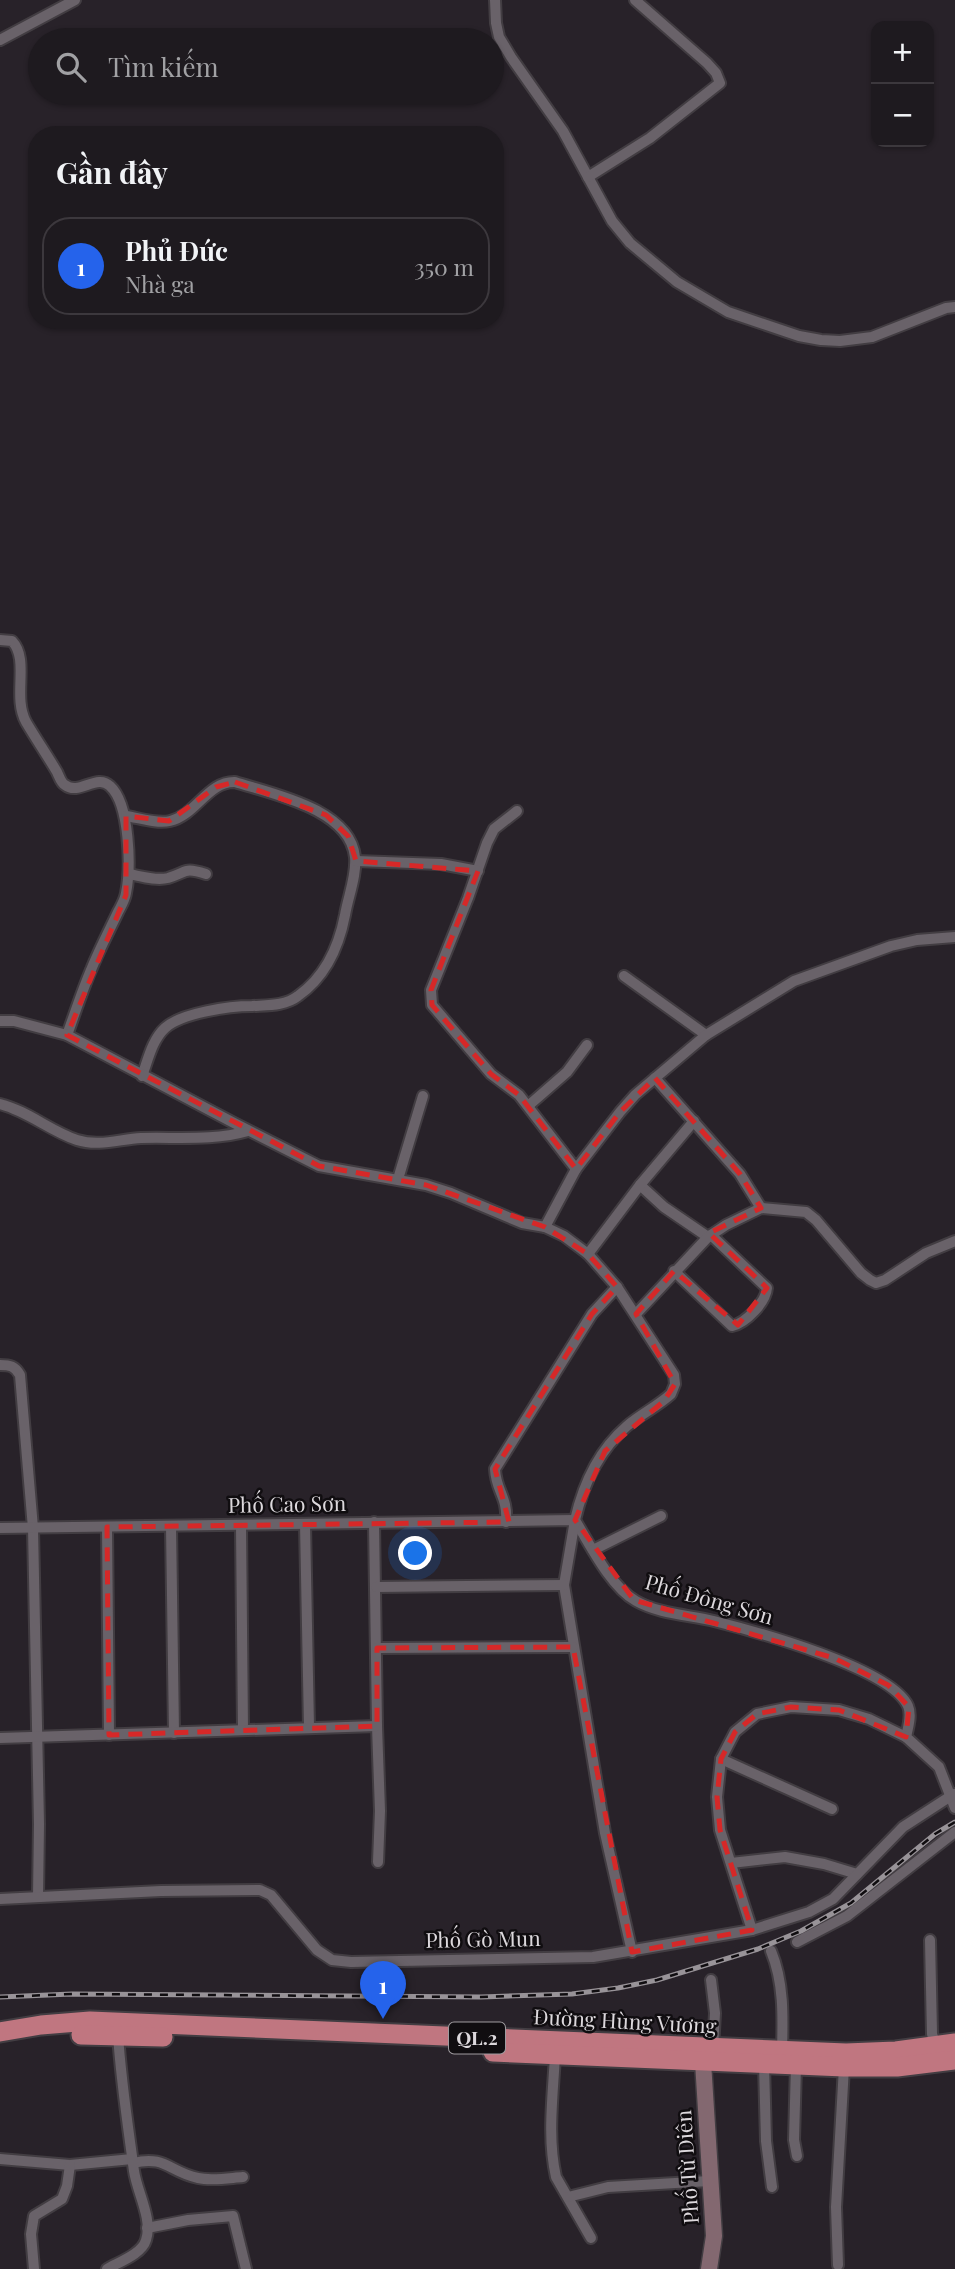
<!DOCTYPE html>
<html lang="vi">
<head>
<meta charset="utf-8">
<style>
  :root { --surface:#1e1a1f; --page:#262328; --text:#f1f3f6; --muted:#a1a1a4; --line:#3c383d; --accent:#2563eb }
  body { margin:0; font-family:"Playfair Display",serif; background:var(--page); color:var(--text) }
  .controls { position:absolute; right:21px; top:21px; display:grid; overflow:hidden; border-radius:14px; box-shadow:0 2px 5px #0004 }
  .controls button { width:63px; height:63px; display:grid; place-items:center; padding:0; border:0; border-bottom:2px solid var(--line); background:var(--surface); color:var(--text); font:35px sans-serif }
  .you { position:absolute; left:416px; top:1554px; width:24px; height:24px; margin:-18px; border:5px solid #fff; border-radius:50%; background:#1a73e8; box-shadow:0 0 0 10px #1a73e833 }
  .badge { display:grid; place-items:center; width:46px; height:46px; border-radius:50%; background:var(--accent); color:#fff; font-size:23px; font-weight:700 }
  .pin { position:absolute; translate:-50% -58px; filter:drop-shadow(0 2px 4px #0008) }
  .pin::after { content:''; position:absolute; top:37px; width:24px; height:21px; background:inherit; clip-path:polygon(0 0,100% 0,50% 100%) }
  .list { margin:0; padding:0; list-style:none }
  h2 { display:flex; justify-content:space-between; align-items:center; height:91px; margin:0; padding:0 28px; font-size:30px }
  h2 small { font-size:23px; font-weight:400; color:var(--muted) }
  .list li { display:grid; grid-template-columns:46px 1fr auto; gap:21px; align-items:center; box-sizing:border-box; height:98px; margin:0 14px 14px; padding:0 14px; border:2px solid var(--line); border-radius:28px }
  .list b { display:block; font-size:26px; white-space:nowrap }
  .list p { margin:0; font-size:23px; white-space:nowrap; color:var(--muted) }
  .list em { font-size:23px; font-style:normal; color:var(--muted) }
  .icon { flex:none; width:38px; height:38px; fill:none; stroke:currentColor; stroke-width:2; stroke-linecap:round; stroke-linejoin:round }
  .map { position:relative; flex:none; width:955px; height:2269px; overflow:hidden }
  .search { position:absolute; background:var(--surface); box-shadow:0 2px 5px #0004; left:28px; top:28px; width:476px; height:77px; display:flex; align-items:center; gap:18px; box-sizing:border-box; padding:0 24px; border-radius:38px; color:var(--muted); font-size:26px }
  .panel { position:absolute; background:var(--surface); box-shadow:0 2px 5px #0004; left:28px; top:126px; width:476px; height:203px; border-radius:28px }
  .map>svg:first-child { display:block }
</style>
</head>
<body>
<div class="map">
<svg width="955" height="2269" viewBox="0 0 955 2269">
  <rect width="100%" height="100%" fill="#282229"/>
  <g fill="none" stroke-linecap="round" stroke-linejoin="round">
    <defs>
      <g id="street">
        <path d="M 495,0 L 496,23 L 499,37 L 511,57 L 563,131 L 612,221 L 630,243 L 677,282 L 728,312 L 799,336 L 821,340 L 840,341 L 872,337 L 946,308 L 955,307"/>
        <path d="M 0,40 L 75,0"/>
        <path d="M 588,177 L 650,138 L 720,83 L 716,73 L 707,63 L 635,0"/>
        <path d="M 0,640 L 12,641 C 30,660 12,696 26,722 C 36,739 47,755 57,772 C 59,776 61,783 65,785 C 79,796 97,773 110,786 C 130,804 131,868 126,893 C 125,900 121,906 118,912 C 109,931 99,950 91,970 C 82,991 75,1013 67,1035"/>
        <path d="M 517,811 L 494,829 L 487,843 L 468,898 L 431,990 L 432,1005 L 491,1074 L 519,1095 L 576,1169"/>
        <path d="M 126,816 C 139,818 157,824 170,821 C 196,815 208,781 235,782 C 273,794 350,809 355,857 C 357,875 348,897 345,915 C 339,946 325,977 298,996 C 285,1006 268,1005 252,1006 C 230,1006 181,1013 165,1028 C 152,1040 148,1060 142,1076"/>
        <path d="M 356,861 L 441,864 L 478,871"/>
        <path d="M 129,874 C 140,876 156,881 168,878 C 188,872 183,867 206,874"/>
        <path d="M 624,976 L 706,1035"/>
        <path d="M 0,1021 L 14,1021 L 67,1035 L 234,1123 L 319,1166 L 426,1185 L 451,1193 L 522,1223 L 545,1227 L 564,1236 L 588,1254 L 617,1287 L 674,1375 L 675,1384 L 671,1394 C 658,1406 641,1414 627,1426 C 599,1450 583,1485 575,1520 C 590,1545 611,1587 636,1601 C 659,1614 689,1615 714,1621 C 754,1631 891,1668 908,1706 C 912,1715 908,1728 906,1737 L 939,1767 L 955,1808"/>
        <path d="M 655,1078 L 740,1174 L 761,1208"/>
        <path d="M 0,1104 C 28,1111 50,1131 77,1140 C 99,1147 120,1139 141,1138 C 178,1137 213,1141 248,1131"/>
        <path d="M 528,1106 L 567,1072 L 587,1045"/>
        <path d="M 398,1179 L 423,1096"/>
        <path d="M 640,1185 L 664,1207 L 708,1237"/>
        <path d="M 545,1227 L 576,1169 L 620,1112 L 635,1095 L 706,1035 L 794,981 L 891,946 L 917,940 L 955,937"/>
        <path d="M 588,1254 L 640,1185 L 694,1121"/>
        <path d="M 674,1271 L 732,1326 C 746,1323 766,1302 767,1288 L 711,1235"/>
        <path d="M 636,1314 L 708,1237 L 726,1225 L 761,1208 L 806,1212 L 816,1220 L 861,1273 L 870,1280 L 876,1283 L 885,1280 L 926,1253 L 955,1241"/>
        <path d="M 0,1365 C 10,1365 15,1366 20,1375 L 33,1528 L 39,1824 L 38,1897"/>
        <path d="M 374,1522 L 377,1726 L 380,1811 L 378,1862"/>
        <path d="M 506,1522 C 508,1496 496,1492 495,1469 L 592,1314 L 617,1287"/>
        <path d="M 305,1524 L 309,1727"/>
        <path d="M 171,1526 L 174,1733"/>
        <path d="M 241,1526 L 243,1730"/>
        <path d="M 107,1527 L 109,1735"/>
        <path d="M 0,1528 L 575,1520 L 564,1585 L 605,1833 L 632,1952"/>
        <path d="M 593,1550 L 661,1516"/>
        <path d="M 376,1587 L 564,1585"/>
        <path d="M 377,1648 L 573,1647"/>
        <path d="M 0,1738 L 377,1726"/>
        <path d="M 721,1759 L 832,1809"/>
        <path d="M 731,1863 L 785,1857 L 824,1864 L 857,1874"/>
        <path d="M 0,1899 L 161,1891 L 260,1890 L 271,1895 L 317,1950 L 332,1960 L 351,1962 L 593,1957 L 752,1930 L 809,1912 L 833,1899 L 903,1827 L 954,1794"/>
        <path d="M 752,1930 L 720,1830 L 717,1797 L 721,1759 L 735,1732 L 757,1714 L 791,1707 L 839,1710 L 869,1719 L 906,1737"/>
        <path d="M 930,1940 L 932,2034 L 936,2047"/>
        <path d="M 797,1942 L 847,1916 L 955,1832"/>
        <path d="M 771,1951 C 784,1982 783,2017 782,2051"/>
        <path d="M 711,1980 L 715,2013 L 713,2049"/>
        <path d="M 555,2055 C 553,2096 547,2137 556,2177 L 591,2238"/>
        <path d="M 764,2064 L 766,2141 L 772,2187"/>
        <path d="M 796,2065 L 794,2140 L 797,2156"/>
        <path d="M 0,2159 L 70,2165 L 132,2159"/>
        <path d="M 133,2163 C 166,2155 169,2172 198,2178 C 212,2181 229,2178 243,2177"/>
        <path d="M 568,2197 L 608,2187 L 709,2181"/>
        <path d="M 147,2228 L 188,2220 L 233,2216 L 246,2269"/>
        <path d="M 838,2265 L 836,2207 L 844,2067"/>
        <path d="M 34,2269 L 31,2234 L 34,2216 L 62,2199 L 67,2186 L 70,2165"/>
        <path d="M 107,2269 C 119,2262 142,2254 146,2240 C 153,2219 137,2192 134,2171 C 128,2126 121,2081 118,2035"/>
      </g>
      <path id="secondary" d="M 703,2062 L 714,2236 L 709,2269"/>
      <g id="highway">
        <path d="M 0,2032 L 41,2025 L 90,2021 L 846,2053 L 896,2051 L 955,2043"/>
        <path d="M 81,2035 L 163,2037"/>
        <path d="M 493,2052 L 844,2067 L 897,2067 L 955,2060"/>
      </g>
    </defs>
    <use href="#street" stroke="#423d42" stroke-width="14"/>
    <use href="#secondary" stroke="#423d42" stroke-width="19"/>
    <use href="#highway" stroke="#423d42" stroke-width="23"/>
    <use href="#street" stroke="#696269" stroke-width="10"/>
    <use href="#secondary" stroke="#836870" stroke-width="16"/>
    <use href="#highway" stroke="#c07680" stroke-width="19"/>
    <defs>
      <path id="rail" d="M 0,1997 L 72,1994 L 481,1997 L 572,1994 L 618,1988 L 657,1980 L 758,1949 L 801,1931 L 851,1903 L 935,1834 L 955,1822"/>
    </defs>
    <use href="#rail" stroke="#989398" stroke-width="5"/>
    <use href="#rail" stroke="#100d10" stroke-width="2.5" stroke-dasharray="8" stroke-linecap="butt"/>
  </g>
  <path fill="none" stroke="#d62828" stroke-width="5" stroke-dasharray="14 9" stroke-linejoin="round" d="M 235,782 L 326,815 L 348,836 L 356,861 L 478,871 L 431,990 L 432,1005 L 491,1074 L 519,1095 L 576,1169 L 620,1112 L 655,1078 L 740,1174 L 761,1208 L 709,1233 L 767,1288 L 738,1325 L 674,1271 L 636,1314 L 675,1384 L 664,1401 L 605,1451 L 575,1520 L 634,1600 L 834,1658 L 888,1685 L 909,1707 L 906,1737 L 839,1710 L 791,1707 L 757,1714 L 735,1732 L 721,1759 L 717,1797 L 720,1830 L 752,1930 L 632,1952 L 573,1647 L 377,1648 L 377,1726 L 109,1735 L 107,1527 L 509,1522 L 495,1469 L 592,1314 L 617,1287 L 588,1254 L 545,1227 L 426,1185 L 319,1166 L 67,1035 L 126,895 L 126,816 L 169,821 L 216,787 Z"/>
  <g text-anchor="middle" stroke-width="5" stroke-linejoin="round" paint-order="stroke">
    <rect fill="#100d10" stroke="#9f9b9f" stroke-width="2" x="449" y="2022.5" width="56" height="31" rx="5"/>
    <g font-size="19" font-weight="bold" fill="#dcd8dc">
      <text x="477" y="2045">QL.2</text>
    </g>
    <g font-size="21" fill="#dcd8dc" stroke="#100d10">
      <text transform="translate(287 1505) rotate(-1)" y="7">Phố Cao Sơn</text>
      <text transform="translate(709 1600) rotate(16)" y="7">Phố Đông Sơn</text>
      <text transform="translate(483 1940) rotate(-1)" y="7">Phố Gò Mun</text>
      <text transform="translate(625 2022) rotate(3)" y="7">Đường Hùng Vương</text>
      <text transform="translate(688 2167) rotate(-94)" y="7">Phố Từ Diên</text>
    </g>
  </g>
</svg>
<div class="controls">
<button>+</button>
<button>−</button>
</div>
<div class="you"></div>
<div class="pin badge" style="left:383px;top:2019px">1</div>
<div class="search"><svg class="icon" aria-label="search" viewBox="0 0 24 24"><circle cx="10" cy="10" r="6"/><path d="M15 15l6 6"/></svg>Tìm kiếm</div>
<section class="panel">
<h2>Gần đây<small></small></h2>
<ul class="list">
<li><span class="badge">1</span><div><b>Phủ Đức</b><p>Nhà ga</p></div><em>350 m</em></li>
</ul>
</section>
</div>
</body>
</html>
